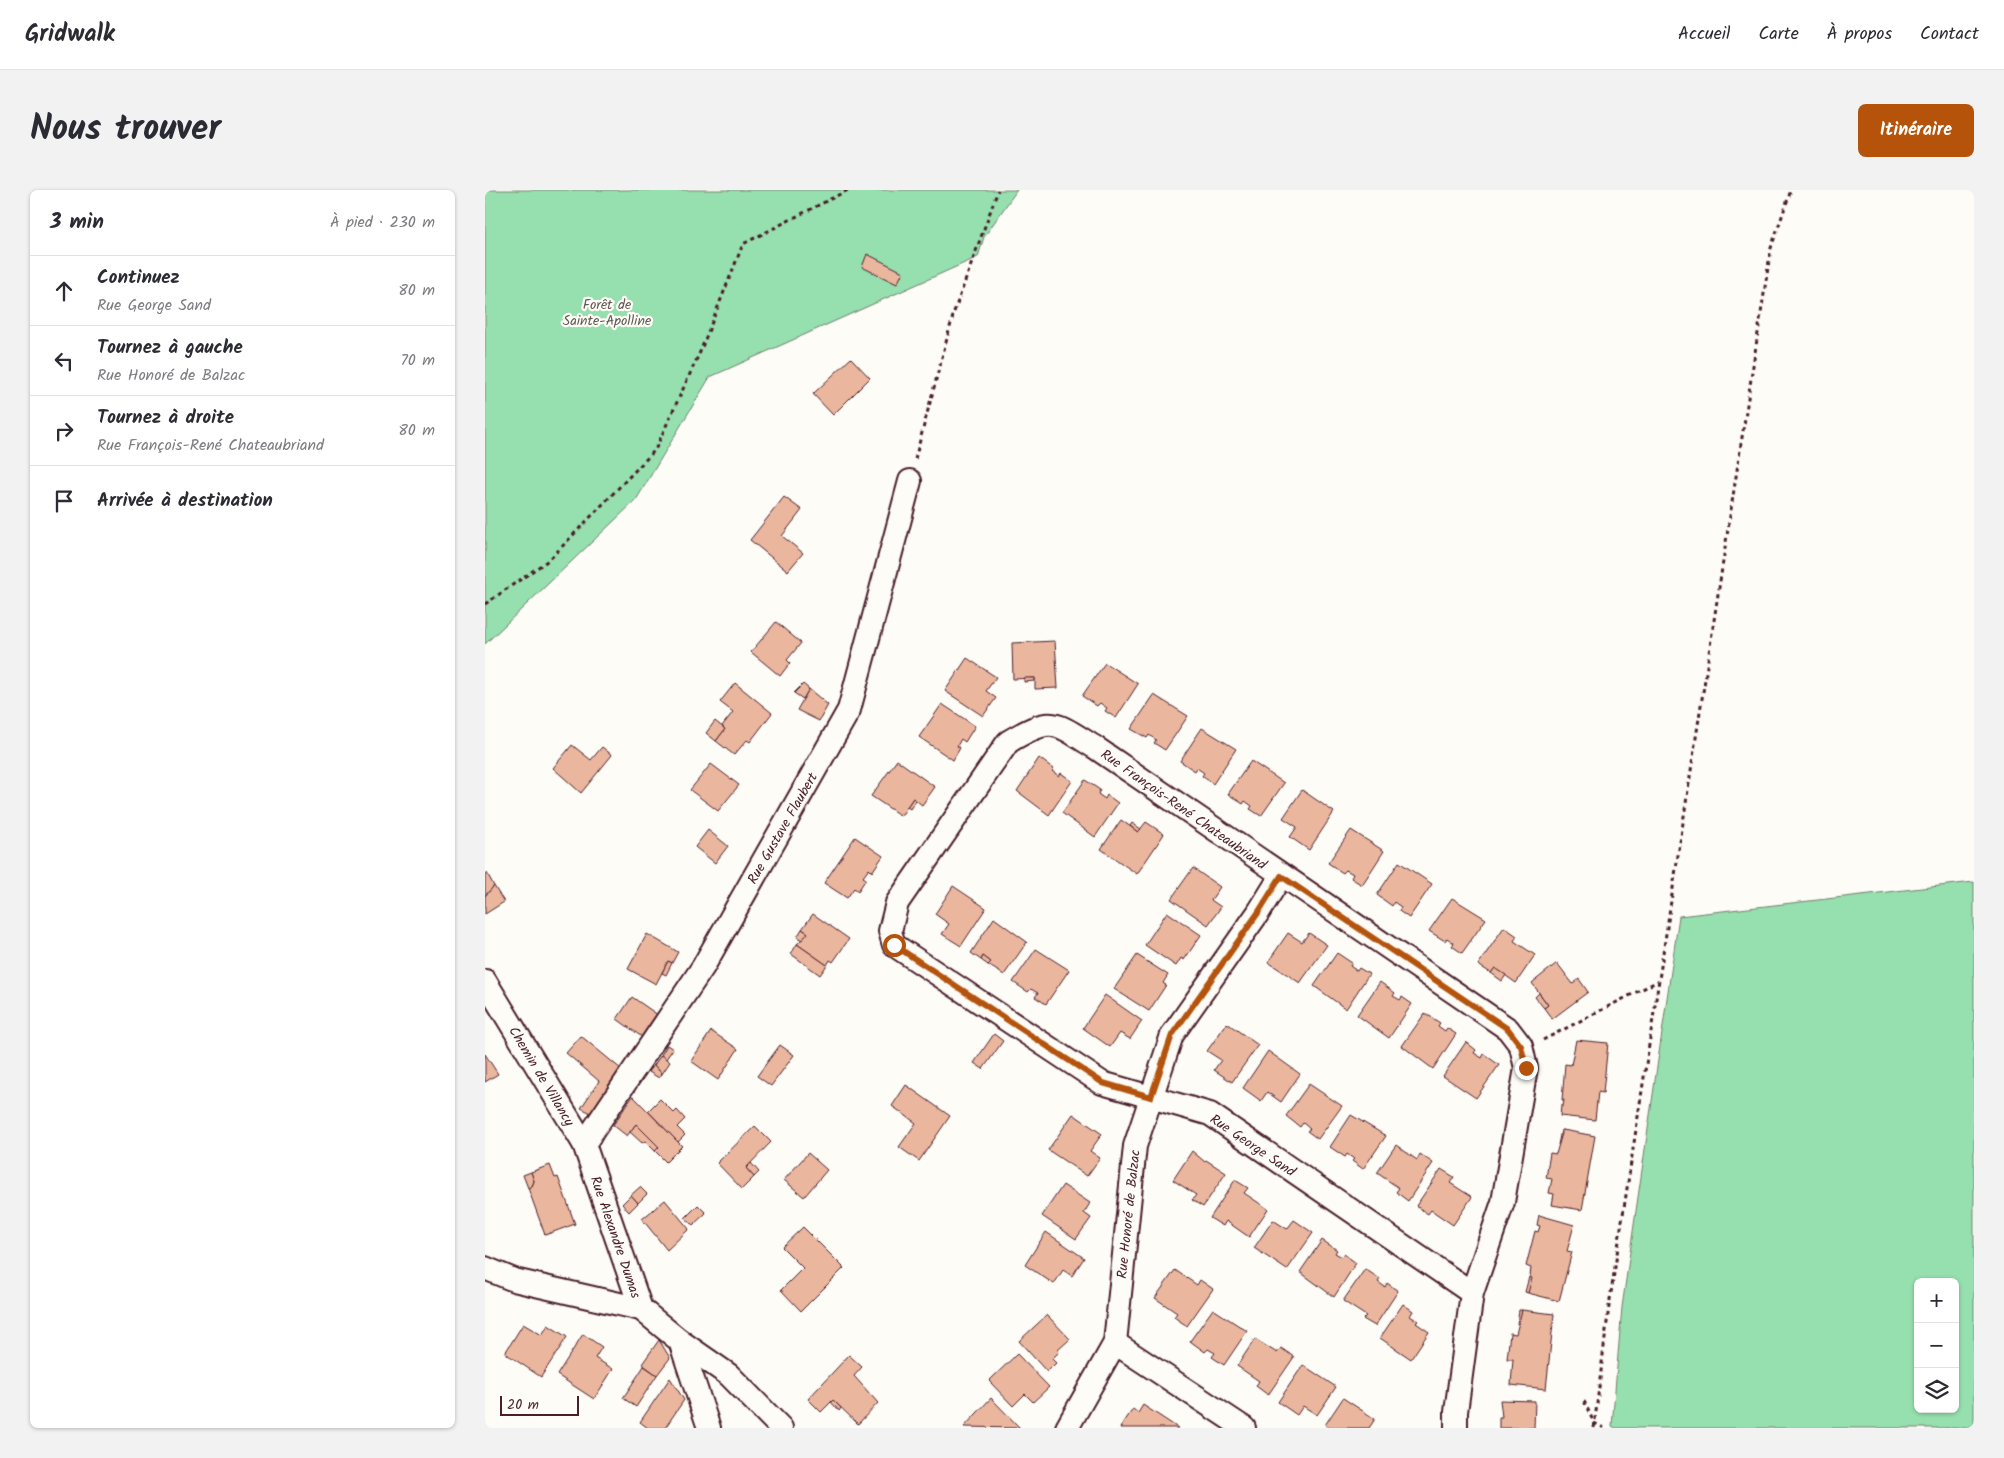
<!DOCTYPE html>
<html lang="fr">
<head>
<meta charset="utf-8">
<style>
  :root { --surface:#fff; --page:#f2f2f3; --text:#2b2b33; --muted:#7c7c81; --line:#e1e1e2; --accent:#b45309 }
  body { margin:0; font-family:Kalam,sans-serif; background:var(--page); color:var(--text) }
  .controls { position:absolute; right:15px; bottom:15px; display:grid; overflow:hidden; border-radius:8px; box-shadow:0 1px 4px #0004 }
  .controls button { width:45px; height:45px; display:grid; place-items:center; padding:0; border:0; border-bottom:1px solid var(--line); background:var(--surface); color:var(--text); font:25px sans-serif }
  .scale { position:absolute; left:15px; bottom:12px; width:79px; box-sizing:border-box; padding-left:5px; border:2px solid #4a1f2b; border-top:0; font-size:14px; line-height:18px; white-space:nowrap; color:#4a1f2b; -webkit-text-stroke:4px #fdfcf7; paint-order:stroke }
  .stop { position:absolute; width:15px; height:15px; margin:-11px; border:4px solid #b45309; border-radius:50%; background:#fff }
  .stop.end { background:#b45309; border-color:#fff; box-shadow:0 1px 5px #0008 }
  .list { margin:0; padding:0; list-style:none }
  h2 { display:flex; justify-content:space-between; align-items:center; height:65px; margin:0; padding:0 20px; font-size:21px }
  h2 small { font-size:16px; font-weight:400; color:var(--muted) }
  .list li { display:grid; grid-template-columns:32px 1fr auto; gap:15px; align-items:center; box-sizing:border-box; height:70px; padding:0 20px; border-top:1px solid var(--line) }
  .list b { display:block; font-size:19px; white-space:nowrap }
  .list p { margin:0; font-size:16px; white-space:nowrap; color:var(--muted) }
  .list em { font-size:16px; font-style:normal; color:var(--muted) }
  .icon { flex:none; width:28px; height:28px; fill:none; stroke:currentColor; stroke-width:2; stroke-linecap:round; stroke-linejoin:round }
  .map { position:relative; flex:none; width:1489px; height:1238px; overflow:hidden; border-radius:8px }
  header { display:flex; align-items:center; gap:30px; box-sizing:border-box; height:70px; padding:0 25px; background:var(--surface); border-bottom:1px solid var(--line) }
  header strong { font-size:24px }
  nav { display:flex; gap:28px; margin-inline-start:auto; font-size:18px }
  .intro { display:flex; align-items:center; justify-content:space-between; box-sizing:border-box; height:120px; padding:0 30px }
  h1 { margin:0; font-size:35px }
  .button { padding:12px 22px; border-radius:8px; background:var(--accent); color:#fff; font-size:18px; font-weight:700 }
  main { display:flex; gap:30px; padding:0 30px }
  aside { flex:1; background:var(--surface); border-radius:8px; box-shadow:0 1px 4px #0004 }
  .map>svg:first-child { display:block }
</style>
</head>
<body>
<header>
<strong>Gridwalk</strong>
<nav><a>Accueil</a><a>Carte</a><a>À propos</a><a>Contact</a></nav>
</header>
<div class="intro"><h1>Nous trouver</h1><a class="button">Itinéraire</a></div>
<main>
<aside>
<h2>3 min<small>À pied · 230 m</small></h2>
<ul class="list">
<li><svg class="icon" aria-label="ahead" viewBox="0 0 24 24"><path d="M12 20V5M6 11l6-6 6 6"/></svg><div><b>Continuez</b><p>Rue George Sand</p></div><em>80 m</em></li>
<li><svg class="icon" aria-label="left" viewBox="0 0 24 24"><path d="M17 20v-9H6M10 6l-5 5 5 5"/></svg><div><b>Tournez à gauche</b><p>Rue Honoré de Balzac</p></div><em>70 m</em></li>
<li><svg class="icon" aria-label="right" viewBox="0 0 24 24"><path d="M7 20v-9h11M14 6l5 5-5 5"/></svg><div><b>Tournez à droite</b><p>Rue François-René Chateaubriand</p></div><em>80 m</em></li>
<li><svg class="icon" aria-label="arrive" viewBox="0 0 24 24"><path d="M6 21V4h12l-3 4 3 4H6"/></svg><div><b>Arrivée à destination</b></div></li>
</ul>
</aside>
<div class="map">
<svg width="1489" height="1238" viewBox="0 0 1489 1238">
  <rect width="100%" height="100%" fill="#fdfcf7"/>
  <filter id="ink" filterUnits="userSpaceOnUse"><feTurbulence type="fractalNoise" baseFrequency=".02" numOctaves="2"/><feDisplacementMap in="SourceGraphic" scale="10" xChannelSelector="R" yChannelSelector="G"/><feConvolveMatrix kernelMatrix="1 2 1 2 8 2 1 2 1" color-interpolation-filters="sRGB"/></filter>
  <g filter="url(#ink)">
    <g fill="#96dfae" stroke="#707f6c" fill-rule="evenodd">
      <path d="M 0,0 L 532,0 L 499,47 L 493,67 L 225,187 L 151,310 L 0,454 Z"/>
      <path d="M 1489,692 L 1489,1238 L 1130,1238 L 1127,1236 L 1137,1117 L 1194,726 ZM 1433,1092 L 1470,1092 L 1470,1219 L 1433,1219 Z"/>
    </g>
    <g fill="#ebb69e" stroke="#4a1f2b">
      <path d="M 382,64 L 418,82 L 412,94 L 377,77 Z"/>
      <path d="M 366,168 L 385,188 L 348,225 L 328,204 Z"/>
      <path d="M 299,307 L 317,320 L 297,346 L 318,363 L 303,381 L 265,350 Z"/>
      <path d="M 291,432 L 316,453 L 302,470 L 305,473 L 295,486 L 266,462 Z"/>
      <path d="M 570,451 L 573,498 L 550,499 L 550,488 L 528,489 L 527,453 Z"/>
      <path d="M 482,468 L 511,487 L 501,501 L 511,508 L 498,526 L 460,501 Z"/>
      <path d="M 620,473 L 653,494 L 631,528 L 620,521 L 622,518 L 615,513 L 612,516 L 597,506 Z"/>
      <path d="M 539,488 L 550,488 L 550,491 L 539,492 Z"/>
      <path d="M 250,493 L 287,523 L 265,552 L 262,550 L 249,565 L 231,551 L 240,539 L 237,536 L 248,522 L 235,512 Z"/>
      <path d="M 318,494 L 324,499 L 318,509 L 309,503 Z"/>
      <path d="M 324,499 L 343,515 L 334,531 L 312,520 Z"/>
      <path d="M 669,505 L 703,526 L 680,560 L 669,553 L 671,550 L 664,545 L 662,548 L 646,539 Z"/>
      <path d="M 457,514 L 490,536 L 480,552 L 476,549 L 472,556 L 475,558 L 468,570 L 434,547 Z"/>
      <path d="M 230,531 L 240,539 L 231,551 L 221,543 Z"/>
      <path d="M 717,538 L 751,559 L 728,594 L 717,586 L 719,583 L 712,578 L 710,581 L 695,571 Z"/>
      <path d="M 87,555 L 106,570 L 117,557 L 127,565 L 96,603 L 68,578 Z"/>
      <path d="M 554,568 L 569,579 L 567,581 L 574,586 L 576,583 L 587,591 L 564,625 L 532,601 Z"/>
      <path d="M 412,570 L 450,597 L 437,615 L 428,608 L 416,626 L 386,606 Z"/>
      <path d="M 766,571 L 799,593 L 776,626 L 765,619 L 767,616 L 760,611 L 758,614 L 743,604 Z"/>
      <path d="M 226,574 L 254,595 L 233,621 L 205,600 Z"/>
      <path d="M 600,590 L 615,600 L 613,604 L 620,609 L 622,605 L 633,613 L 610,647 L 577,623 Z"/>
      <path d="M 817,600 L 849,622 L 824,660 L 805,647 L 812,637 L 798,628 Z"/>
      <path d="M 428,608 L 431,610 L 425,619 L 422,617 Z"/>
      <path d="M 636,630 L 653,642 L 661,632 L 679,644 L 652,684 L 616,659 Z"/>
      <path d="M 647,633 L 656,639 L 653,642 L 645,636 Z"/>
      <path d="M 223,640 L 243,656 L 230,673 L 210,657 Z"/>
      <path d="M 866,640 L 899,661 L 877,695 L 866,688 L 868,684 L 861,680 L 858,683 L 843,673 Z"/>
      <path d="M 370,647 L 398,666 L 387,682 L 384,679 L 378,687 L 381,689 L 373,701 L 369,698 L 362,708 L 339,693 Z"/>
      <path d="M 914,672 L 947,694 L 924,728 L 914,721 L 916,717 L 909,712 L 907,716 L 892,705 Z"/>
      <path d="M 708,678 L 735,697 L 726,710 L 736,717 L 723,735 L 686,709 Z"/>
      <path d="M 2,683 L 9,696 L 0,706 L 0,684 Z"/>
      <path d="M 9,696 L 19,712 L 0,724 L 0,706 Z"/>
      <path d="M 468,696 L 501,718 L 476,756 L 457,744 L 464,734 L 450,724 Z"/>
      <path d="M 967,708 L 1001,729 L 977,763 L 967,756 L 969,753 L 962,748 L 960,751 L 944,741 Z"/>
      <path d="M 682,722 L 716,745 L 699,770 L 696,768 L 691,776 L 660,755 Z"/>
      <path d="M 328,724 L 364,749 L 348,772 L 345,770 L 342,775 L 312,754 L 323,743 L 317,739 Z"/>
      <path d="M 509,728 L 542,752 L 519,785 L 503,775 L 506,772 L 498,766 L 496,770 L 486,763 Z"/>
      <path d="M 1019,737 L 1032,746 L 1029,751 L 1050,765 L 1031,793 L 1010,778 L 1006,783 L 993,775 Z"/>
      <path d="M 317,739 L 323,743 L 317,750 L 312,747 Z"/>
      <path d="M 803,743 L 817,752 L 824,743 L 842,755 L 815,793 L 783,772 Z"/>
      <path d="M 162,744 L 193,762 L 187,773 L 183,771 L 171,794 L 143,779 Z"/>
      <path d="M 312,754 L 342,775 L 335,785 L 306,764 Z"/>
      <path d="M 551,759 L 584,780 L 561,814 L 550,807 L 553,803 L 546,799 L 543,802 L 528,792 Z"/>
      <path d="M 852,763 L 867,773 L 865,776 L 872,781 L 874,778 L 884,784 L 861,819 L 829,796 Z"/>
      <path d="M 652,765 L 683,785 L 678,793 L 681,795 L 664,821 L 629,799 Z"/>
      <path d="M 498,766 L 506,772 L 503,775 L 496,770 Z"/>
      <path d="M 183,771 L 187,773 L 181,785 L 177,783 Z"/>
      <path d="M 1072,773 L 1088,794 L 1094,789 L 1103,802 L 1067,829 L 1059,818 L 1063,815 L 1047,793 Z"/>
      <path d="M 1010,778 L 1021,785 L 1017,791 L 1006,783 Z"/>
      <path d="M 895,792 L 910,803 L 908,806 L 915,810 L 917,807 L 927,814 L 904,848 L 872,825 Z"/>
      <path d="M 1054,803 L 1063,815 L 1059,818 L 1050,807 Z"/>
      <path d="M 620,805 L 657,831 L 645,849 L 635,843 L 625,857 L 598,838 Z"/>
      <path d="M 147,807 L 173,825 L 157,847 L 132,829 Z"/>
      <path d="M 940,823 L 955,833 L 953,836 L 960,841 L 962,838 L 971,844 L 948,879 L 917,856 Z"/>
      <path d="M 742,833 L 773,855 L 747,892 L 729,880 L 736,870 L 722,861 Z"/>
      <path d="M 226,841 L 253,859 L 233,890 L 206,871 Z"/>
      <path d="M 509,844 L 518,851 L 498,879 L 489,873 Z"/>
      <path d="M 96,846 L 142,884 L 112,926 L 96,918 L 114,891 L 81,863 Z"/>
      <path d="M 1091,850 L 1123,853 L 1118,903 L 1113,902 L 1110,930 L 1075,926 L 1076,916 L 1078,916 L 1079,910 L 1077,910 L 1080,874 L 1086,875 Z"/>
      <path d="M 981,852 L 991,860 L 989,863 L 997,868 L 999,864 L 1014,875 L 991,908 L 958,886 Z"/>
      <path d="M 182,855 L 188,859 L 181,869 L 176,865 Z"/>
      <path d="M 295,855 L 309,865 L 286,896 L 272,886 Z"/>
      <path d="M 783,861 L 815,884 L 796,912 L 782,902 L 776,911 L 758,898 Z"/>
      <path d="M 0,864 L 13,884 L 0,892 Z"/>
      <path d="M 176,865 L 185,872 L 177,884 L 169,875 Z"/>
      <path d="M 169,875 L 177,884 L 174,888 L 164,882 Z"/>
      <path d="M 824,894 L 857,916 L 833,949 L 822,941 L 825,939 L 818,933 L 815,937 L 801,926 Z"/>
      <path d="M 421,895 L 465,926 L 434,971 L 414,957 L 431,933 L 407,916 Z"/>
      <path d="M 148,906 L 197,956 L 181,972 L 170,961 L 174,957 L 151,934 L 142,946 L 128,935 Z"/>
      <path d="M 175,909 L 189,923 L 192,920 L 200,929 L 192,937 L 200,945 L 193,952 L 163,921 Z"/>
      <path d="M 588,924 L 617,944 L 605,961 L 615,968 L 602,986 L 563,960 Z"/>
      <path d="M 866,925 L 901,946 L 878,979 L 867,971 L 869,969 L 862,964 L 860,967 L 845,957 Z"/>
      <path d="M 151,934 L 174,957 L 170,961 L 160,951 L 157,953 L 145,942 Z"/>
      <path d="M 270,936 L 286,952 L 261,978 L 269,987 L 257,999 L 232,973 Z"/>
      <path d="M 1076,940 L 1078,940 L 1076,955 L 1073,955 Z"/>
      <path d="M 1078,940 L 1110,946 L 1097,1020 L 1067,1015 L 1069,1004 L 1064,1003 L 1067,989 L 1061,988 L 1065,963 L 1071,964 Z"/>
      <path d="M 911,955 L 932,970 L 935,964 L 948,973 L 923,1011 L 911,1002 L 914,998 L 892,983 Z"/>
      <path d="M 707,961 L 720,972 L 721,970 L 741,983 L 718,1017 L 707,1010 L 711,1005 L 688,990 Z"/>
      <path d="M 323,963 L 342,980 L 319,1007 L 299,990 Z"/>
      <path d="M 266,973 L 274,982 L 269,987 L 261,978 Z"/>
      <path d="M 65,975 L 70,988 L 73,987 L 90,1034 L 60,1045 L 43,998 L 47,996 L 49,991 L 46,982 Z"/>
      <path d="M 956,979 L 969,987 L 965,993 L 987,1007 L 968,1035 L 946,1020 L 943,1024 L 931,1016 Z"/>
      <path d="M 46,982 L 49,991 L 47,996 L 43,998 L 38,985 Z"/>
      <path d="M 750,990 L 763,998 L 759,1003 L 783,1019 L 764,1047 L 741,1031 L 738,1036 L 725,1028 Z"/>
      <path d="M 578,995 L 605,1013 L 599,1023 L 606,1028 L 591,1049 L 557,1026 Z"/>
      <path d="M 155,997 L 162,1004 L 153,1013 L 146,1005 Z"/>
      <path d="M 146,1005 L 153,1013 L 144,1022 L 137,1014 Z"/>
      <path d="M 180,1010 L 204,1039 L 182,1060 L 157,1029 Z"/>
      <path d="M 213,1015 L 221,1023 L 208,1035 L 200,1028 Z"/>
      <path d="M 1054,1025 L 1089,1035 L 1082,1061 L 1087,1062 L 1074,1111 L 1043,1103 L 1046,1078 L 1041,1076 L 1050,1041 L 1053,1042 L 1055,1036 L 1052,1035 Z"/>
      <path d="M 788,1030 L 802,1039 L 809,1030 L 828,1043 L 802,1080 L 769,1058 Z"/>
      <path d="M 318,1037 L 359,1078 L 316,1121 L 296,1100 L 318,1078 L 297,1057 Z"/>
      <path d="M 561,1042 L 599,1068 L 587,1086 L 578,1080 L 569,1094 L 540,1075 Z"/>
      <path d="M 837,1050 L 852,1060 L 850,1063 L 857,1067 L 859,1064 L 871,1073 L 849,1107 L 815,1082 Z"/>
      <path d="M 880,1079 L 895,1089 L 893,1092 L 900,1097 L 902,1093 L 913,1101 L 890,1136 L 878,1129 L 881,1126 L 858,1111 Z"/>
      <path d="M 690,1080 L 712,1095 L 715,1090 L 728,1099 L 702,1136 L 689,1127 L 692,1123 L 670,1108 Z"/>
      <path d="M 1044,1087 L 1047,1088 L 1043,1103 L 1040,1102 Z"/>
      <path d="M 918,1114 L 928,1121 L 925,1126 L 933,1131 L 931,1133 L 944,1142 L 926,1169 L 895,1148 Z"/>
      <path d="M 728,1119 L 762,1141 L 739,1175 L 727,1167 L 730,1163 L 723,1159 L 720,1162 L 705,1151 Z"/>
      <path d="M 1034,1120 L 1037,1120 L 1035,1134 L 1032,1134 Z"/>
      <path d="M 1037,1120 L 1069,1124 L 1061,1199 L 1026,1195 L 1028,1169 L 1022,1169 L 1025,1143 L 1031,1144 Z"/>
      <path d="M 562,1125 L 585,1149 L 573,1160 L 574,1162 L 567,1169 L 571,1173 L 562,1182 L 534,1151 Z"/>
      <path d="M 38,1134 L 57,1145 L 63,1135 L 82,1147 L 56,1187 L 20,1163 Z"/>
      <path d="M 98,1144 L 117,1157 L 110,1168 L 128,1179 L 109,1209 L 72,1185 Z"/>
      <path d="M 770,1149 L 792,1163 L 796,1158 L 809,1167 L 783,1205 L 771,1196 L 774,1191 L 752,1176 Z"/>
      <path d="M 174,1150 L 185,1168 L 172,1185 L 157,1174 Z"/>
      <path d="M 532,1164 L 564,1197 L 548,1212 L 540,1204 L 528,1216 L 504,1191 Z"/>
      <path d="M 364,1165 L 377,1177 L 369,1186 L 393,1213 L 373,1234 L 348,1210 L 336,1222 L 323,1209 Z"/>
      <path d="M 818,1175 L 851,1197 L 832,1225 L 818,1216 L 812,1225 L 793,1212 Z"/>
      <path d="M 159,1176 L 172,1185 L 151,1217 L 138,1208 Z"/>
      <path d="M 185,1188 L 199,1210 L 180,1238 L 163,1238 L 155,1232 Z"/>
      <path d="M 506,1208 L 535,1238 L 479,1237 Z"/>
      <path d="M 858,1208 L 890,1229 L 884,1238 L 845,1238 L 840,1235 Z"/>
      <path d="M 348,1210 L 356,1218 L 354,1221 L 346,1212 Z"/>
      <path d="M 1015,1210 L 1050,1211 L 1049,1238 L 1014,1238 L 1014,1227 L 1017,1227 Z"/>
      <path d="M 658,1215 L 693,1238 L 635,1238 L 648,1219 L 653,1223 Z"/>
    </g>
    <g fill="none" stroke-linecap="round" stroke-linejoin="round">
      <defs>
        <g id="minor">
          <path d="M 0,791 L 99,954 L 156,1119 L 195,1151 L 224,1238"/>
          <path d="M 99,954 L 218,777 L 364,520 L 425,291"/>
          <path d="M 0,1078 L 29,1090 L 156,1119"/>
          <path d="M 195,1151 L 244,1185 L 296,1238"/>
          <path d="M 630,1153 L 759,1238"/>
          <path d="M 582,1238 L 630,1153 L 650,956 L 687,845 L 773,723 L 796,686"/>
          <path d="M 971,1238 L 971,1222 L 987,1103 L 1018,1012 L 1041,878 L 1036,856 L 1023,839 L 611,558 C 569,532 568,525 523,552 L 412,713 L 405,741 L 409,755 L 617,893 L 725,924 L 987,1103"/>
        </g>
      </defs>
      <use href="#minor" stroke="#4a1f2b" stroke-width="26"/>
      <g stroke="#4a1f2b" stroke-width="3" stroke-dasharray="4 4" stroke-linecap="butt">
        <path d="M 430,269 L 469,122 L 513,0"/>
        <path d="M 0,414 L 65,369 L 170,260 L 215,162 L 258,54 L 363,0"/>
        <path d="M 1058,850 L 1173,791"/>
        <path d="M 1099,1211 L 1109,1233 L 1119,1238"/>
        <path d="M 1109,1238 L 1124,1116 L 1286,58 L 1306,0"/>
      </g>
      <use href="#minor" stroke="#fdfcf7" stroke-width="22"/>
    </g>
  </g>
  <g fill="none" stroke-linecap="round" stroke-linejoin="round" filter="url(#ink)">
    <path stroke="#b45309" stroke-width="6" d="M 409,755 L 618,893 L 666,907 L 687,845 L 773,723 L 796,686 L 1023,839 L 1036,856 L 1041,878"/>
  </g>
  <g text-anchor="middle" stroke-width="4.5" stroke-linejoin="round" paint-order="stroke">
    <g font-size="14" fill="#615952" stroke="#fdfcf7">
      <text x="122" y="119">Forêt de<tspan x="122" dy="16">Sainte-Apolline</tspan></text>
    </g>
    <g font-size="14" fill="#4a1f2b" stroke="#fdfcf7">
      <text transform="translate(699 619) rotate(35)" y="5">Rue François-René Chateaubriand</text>
      <text transform="translate(297 638) rotate(-60)" y="5">Rue Gustave Flaubert</text>
      <text transform="translate(57 886) rotate(59)" y="5">Chemin de Villancy</text>
      <text transform="translate(768 955) rotate(34)" y="5">Rue George Sand</text>
      <text transform="translate(643 1024) rotate(-84)" y="5">Rue Honoré de Balzac</text>
      <text transform="translate(131 1047) rotate(71)" y="5">Rue Alexandre Dumas</text>
    </g>
  </g>
</svg>
<div class="controls">
<button>+</button>
<button>−</button>
<button><svg class="icon" aria-label="layers" viewBox="0 0 24 24"><path d="M12 4l9 5-9 5-9-5zM3 14l9 5 9-5"/></svg></button>
</div>
<div class="scale">20 m</div>
<div class="stop" style="left:409px;top:755px"></div>
<div class="stop end" style="left:1041px;top:878px"></div>
</div>
</main>
</body>
</html>
